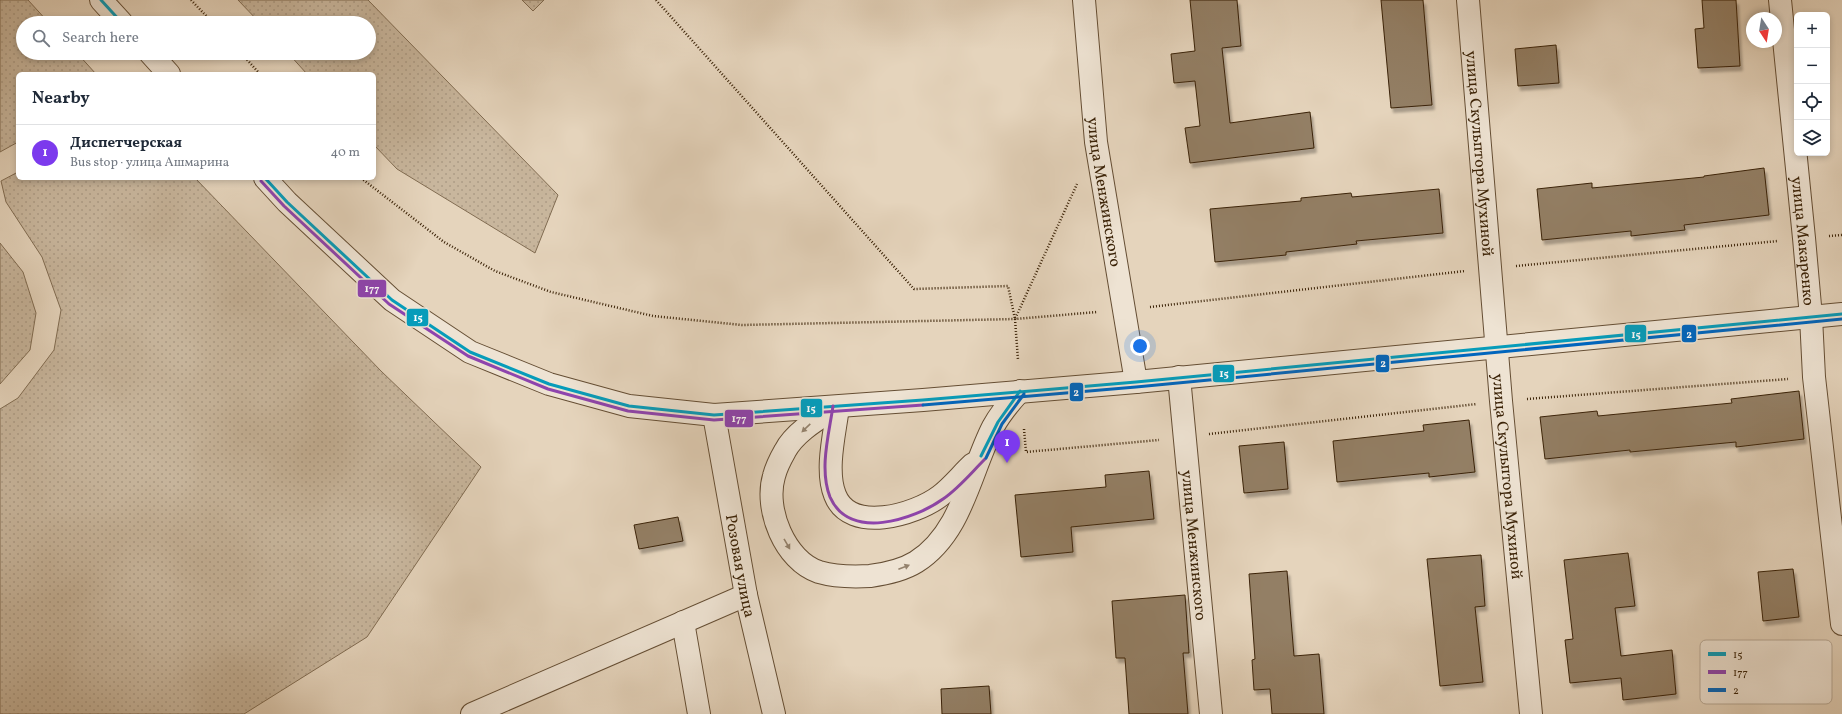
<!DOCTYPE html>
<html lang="en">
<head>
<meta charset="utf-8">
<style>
  :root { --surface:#fff; --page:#f2f2f3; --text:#1f2937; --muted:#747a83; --line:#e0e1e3; --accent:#7c3aed }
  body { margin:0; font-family:Vollkorn,serif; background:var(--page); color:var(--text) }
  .controls { position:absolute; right:12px; top:12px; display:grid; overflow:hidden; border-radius:6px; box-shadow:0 2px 6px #0003 }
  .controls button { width:36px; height:36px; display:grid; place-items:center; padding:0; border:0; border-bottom:1px solid var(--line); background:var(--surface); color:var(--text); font:20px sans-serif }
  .compass { position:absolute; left:1746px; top:12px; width:36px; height:36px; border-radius:50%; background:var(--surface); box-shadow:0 2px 6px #0003; rotate:168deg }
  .you { position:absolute; left:1140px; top:346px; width:14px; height:14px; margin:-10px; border:3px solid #fff; border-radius:50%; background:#1a73e8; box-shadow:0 0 0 6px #1a73e833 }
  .badge { display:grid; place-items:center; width:26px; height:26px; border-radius:50%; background:var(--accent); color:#fff; font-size:13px; font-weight:700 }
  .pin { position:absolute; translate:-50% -33px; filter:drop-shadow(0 1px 2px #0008) }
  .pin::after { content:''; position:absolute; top:21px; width:14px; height:12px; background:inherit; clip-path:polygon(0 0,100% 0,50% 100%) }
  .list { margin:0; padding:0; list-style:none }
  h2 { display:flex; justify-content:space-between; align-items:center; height:52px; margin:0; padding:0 16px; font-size:17px }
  h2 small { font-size:13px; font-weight:400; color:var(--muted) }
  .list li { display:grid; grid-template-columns:26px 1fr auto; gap:12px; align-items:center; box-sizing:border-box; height:56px; padding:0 16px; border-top:1px solid var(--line) }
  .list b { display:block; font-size:15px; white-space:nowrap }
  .list p { margin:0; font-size:13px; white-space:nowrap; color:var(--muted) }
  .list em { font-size:13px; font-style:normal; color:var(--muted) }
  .icon { flex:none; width:22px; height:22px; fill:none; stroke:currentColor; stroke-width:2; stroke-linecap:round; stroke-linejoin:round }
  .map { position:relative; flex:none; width:1842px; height:714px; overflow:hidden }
  .search { position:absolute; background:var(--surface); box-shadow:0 2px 6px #0003; left:16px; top:16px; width:360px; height:44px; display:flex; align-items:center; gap:10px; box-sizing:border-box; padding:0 14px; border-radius:22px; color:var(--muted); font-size:15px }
  .panel { position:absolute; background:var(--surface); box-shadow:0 2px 6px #0003; left:16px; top:72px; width:360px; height:108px; border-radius:6px }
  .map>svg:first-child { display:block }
</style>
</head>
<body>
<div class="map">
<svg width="1842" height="714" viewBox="0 0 1842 714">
  <defs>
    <pattern id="grass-dots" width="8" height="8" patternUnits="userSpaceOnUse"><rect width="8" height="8" fill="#c8b69d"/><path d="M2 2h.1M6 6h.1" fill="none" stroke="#ad9c86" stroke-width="1.8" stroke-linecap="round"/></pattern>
    <filter id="shadow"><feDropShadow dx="2.5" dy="4.5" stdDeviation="1" flood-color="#0004"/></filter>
  </defs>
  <rect width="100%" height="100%" fill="#e5d4bc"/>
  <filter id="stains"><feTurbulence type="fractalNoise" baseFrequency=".005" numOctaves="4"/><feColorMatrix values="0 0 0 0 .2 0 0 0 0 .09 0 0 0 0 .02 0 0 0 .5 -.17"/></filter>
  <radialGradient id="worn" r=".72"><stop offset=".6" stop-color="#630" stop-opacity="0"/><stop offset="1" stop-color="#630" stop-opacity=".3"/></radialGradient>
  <g fill="url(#grass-dots)" stroke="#816c52">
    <path d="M 0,0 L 28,0 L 49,23 L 23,23 L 23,53 L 77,53 L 96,74 L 18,74 L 18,142 L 0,152 Z"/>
    <path d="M 238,0 L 368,0 L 558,195 L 535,253 L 397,169 L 374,145 L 374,74 L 307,74 L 288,53 L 369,53 L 369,23 L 260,23 Z"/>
    <path d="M 522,0 L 544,0 L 533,11 Z"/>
    <path d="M 18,172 L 18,178 L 195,178 L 381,371 L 481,467 L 367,637 L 244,714 L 0,714 L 0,409 L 18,398 L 54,350 L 61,310 L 42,257 L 6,202 L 1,181 Z"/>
    <path d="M 0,243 L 23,272 L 36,313 L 30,350 L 0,384 Z"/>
  </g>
  <g fill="#937f65" stroke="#3a2207" filter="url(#shadow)">
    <path d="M 1190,0 L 1237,0 L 1241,46 L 1222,48 L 1230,123 L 1310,112 L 1314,148 L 1190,163 L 1185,128 L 1200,126 L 1195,81 L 1174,83 L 1171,54 L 1195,51 Z"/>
    <path d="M 1381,0 L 1423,0 L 1432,105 L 1391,108 Z"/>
    <path d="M 1702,0 L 1736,0 L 1740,66 L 1698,68 L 1695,29 L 1704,28 Z"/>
    <path d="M 1556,45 L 1559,83 L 1518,86 L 1515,49 Z"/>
    <path d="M 1764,168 L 1769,215 L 1684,225 L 1685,230 L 1631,236 L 1631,231 L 1542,240 L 1537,189 L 1592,183 L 1592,188 L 1704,177 L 1704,176 Z"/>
    <path d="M 1439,189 L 1443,233 L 1356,241 L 1357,244 L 1286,252 L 1286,255 L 1215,262 L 1210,209 L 1301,201 L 1301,198 L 1351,193 L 1352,197 Z"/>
    <path d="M 1799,391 L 1804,439 L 1736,447 L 1736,442 L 1630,452 L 1630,450 L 1545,459 L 1540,417 L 1597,411 L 1598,416 L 1732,403 L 1731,399 Z"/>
    <path d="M 1469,420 L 1475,472 L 1429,477 L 1429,473 L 1337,482 L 1333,441 L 1424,431 L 1423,425 Z"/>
    <path d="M 1284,442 L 1288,489 L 1244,493 L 1239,446 Z"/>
    <path d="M 1149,471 L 1154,519 L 1071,527 L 1073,552 L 1021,557 L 1015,495 L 1106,487 L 1105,475 Z"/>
    <path d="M 678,517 L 683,541 L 639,549 L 634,525 Z"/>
    <path d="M 1628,553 L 1635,606 L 1615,608 L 1621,656 L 1672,650 L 1676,694 L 1623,700 L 1621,678 L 1570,683 L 1565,640 L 1573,639 L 1564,560 Z"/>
    <path d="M 1481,555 L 1485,606 L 1475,607 L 1483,682 L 1440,686 L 1427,559 Z"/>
    <path d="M 1793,569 L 1799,617 L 1763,621 L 1758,572 Z"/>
    <path d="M 1287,571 L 1294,656 L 1319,654 L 1324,714 L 1272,714 L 1270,689 L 1254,690 L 1252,660 L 1255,659 L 1249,574 Z"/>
    <path d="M 1185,595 L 1189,653 L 1183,653 L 1188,714 L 1129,714 L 1125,658 L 1116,658 L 1112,601 Z"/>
    <path d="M 989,686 L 991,714 L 942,714 L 941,689 Z"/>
  </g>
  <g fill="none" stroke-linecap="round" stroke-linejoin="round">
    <defs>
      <g id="minor">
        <path d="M 101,0 L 122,23"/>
        <path id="s1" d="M 1084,0 L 1096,142 L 1136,382"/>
        <path id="s2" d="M 1468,0 L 1501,401 L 1531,714"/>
        <path id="s3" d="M 1780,0 L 1804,238 L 1811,317 L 1814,377 L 1842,624"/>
        <path d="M 150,53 L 169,74"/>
        <path d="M 265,178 L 287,202 L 392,300 L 470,352 L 549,384 L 629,406 L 714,415 L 923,400 L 1136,382 L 1842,314"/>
        <path id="s4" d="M 1179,377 L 1211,714"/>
        <path d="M 838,407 C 835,432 825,470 835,495 C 850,534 915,515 940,496 C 952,487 962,474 973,464"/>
        <path d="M 835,408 C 818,419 795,432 785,451 C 781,458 776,468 774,476 C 764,509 785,561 819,572 C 836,577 853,577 870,576 C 885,574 903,570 916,562 C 962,533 970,472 993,427 C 1000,414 1010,402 1020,391"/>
        <path id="s5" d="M 714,415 L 746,595 L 774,714"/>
        <path d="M 683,622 L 699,714"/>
        <path d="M 472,714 L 746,595"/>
      </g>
    </defs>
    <use href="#minor" stroke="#654e34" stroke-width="24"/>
    <g stroke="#3a2207" stroke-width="2.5" stroke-dasharray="1 2" stroke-linecap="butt">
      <path d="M 191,0 L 213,23"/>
      <path d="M 656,0 L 914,289 L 1008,286 L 1015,319 L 1077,184"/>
      <path d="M 241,53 L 260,74"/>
      <path d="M 361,178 L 444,242 L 495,271 L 551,292 L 653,316 L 742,325 L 1015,319 L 1097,312"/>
      <path d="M 1829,236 L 1842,235"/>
      <path d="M 1516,266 L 1778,241"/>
      <path d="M 1150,307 L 1465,271"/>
      <path d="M 1015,319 L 1018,360"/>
      <path d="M 1527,399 L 1788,379"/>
      <path d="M 1024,429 L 1026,452 L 1159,440"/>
      <path d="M 1209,434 L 1477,404"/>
    </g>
    <use href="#minor" stroke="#eee3d3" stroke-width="22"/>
    <defs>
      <g id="bus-1">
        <path d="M 101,0 L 122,23"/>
        <path d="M 265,178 L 287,202 L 392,300 L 470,352 L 549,384 L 629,406 L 714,415 L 923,400 L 1136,382 L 1842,314"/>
        <path d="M 981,456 L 998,422 L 1020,391"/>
      </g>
      <g id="bus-2">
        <path d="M 261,181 L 284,206 L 389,304 L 468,356 L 548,389 L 628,411 L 714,420 L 923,405"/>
        <path d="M 833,406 C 829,434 819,469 830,497 C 849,541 914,520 943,499 C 959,488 971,473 985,459"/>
      </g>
      <g id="bus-3">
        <path d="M 923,405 L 1136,387 L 1842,319"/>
        <path d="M 986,458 L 1002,424 L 1024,394"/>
      </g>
    </defs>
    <use href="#bus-1" stroke="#eee3d3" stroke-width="6"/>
    <use href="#bus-2" stroke="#eee3d3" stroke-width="6"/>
    <use href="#bus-3" stroke="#eee3d3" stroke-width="6"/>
    <use href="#bus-1" stroke="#069cba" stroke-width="3"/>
    <use href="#bus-2" stroke="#8e44ad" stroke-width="3"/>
    <use href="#bus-3" stroke="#0065bd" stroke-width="3"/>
  </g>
  <defs><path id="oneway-solid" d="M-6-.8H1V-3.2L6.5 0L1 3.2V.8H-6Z"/></defs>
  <g fill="#94826d">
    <use href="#oneway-solid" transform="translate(806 428) rotate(136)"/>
    <use href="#oneway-solid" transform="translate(787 544) rotate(60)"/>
    <use href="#oneway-solid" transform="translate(904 567) rotate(-21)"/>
  </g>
  <g text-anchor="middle" stroke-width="3" stroke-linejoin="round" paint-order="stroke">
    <g font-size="16" fill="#3a2207" stroke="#eee3d3">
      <text dy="6" stroke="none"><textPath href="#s2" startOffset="154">улица Скульптора Мухиной</textPath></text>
      <text dy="6" stroke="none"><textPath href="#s1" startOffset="193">улица Менжинского</textPath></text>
      <text dy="6" stroke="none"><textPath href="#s3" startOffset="242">улица Макаренко</textPath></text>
      <text dy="6" stroke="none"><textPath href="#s2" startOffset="478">улица Скульптора Мухиной</textPath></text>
      <text dy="6" stroke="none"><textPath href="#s4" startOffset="169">улица Менжинского</textPath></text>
      <text dy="6" stroke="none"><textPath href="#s5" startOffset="153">Розовая улица</textPath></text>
    </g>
  </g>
  <rect x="1700" y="640" width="132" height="64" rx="6" fill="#eee3d3" stroke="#b8a996" stroke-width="1"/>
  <rect x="1708" y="652" width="18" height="4" fill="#069cba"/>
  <rect x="1708" y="670" width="18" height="4" fill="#8e44ad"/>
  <rect x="1708" y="688" width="18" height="4" fill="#0065bd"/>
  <g font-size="11" fill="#3a2207">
    <text x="1733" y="658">15</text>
    <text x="1733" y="676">177</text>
    <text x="1733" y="694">2</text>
  </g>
  <g stroke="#eee3d3" stroke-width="1.5">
    <rect x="357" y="279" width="30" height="19" rx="4" fill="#8e44ad"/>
    <rect x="406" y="308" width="23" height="19" rx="4" fill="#069cba"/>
    <rect x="1681" y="324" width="16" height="19" rx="4" fill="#0065bd"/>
    <rect x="1624" y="324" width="23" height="19" rx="4" fill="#069cba"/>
    <rect x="1375" y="354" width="15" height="19" rx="4" fill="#0065bd"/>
    <rect x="1212" y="364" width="23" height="19" rx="4" fill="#069cba"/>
    <rect x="1069" y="382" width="15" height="20" rx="4" fill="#0065bd"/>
    <rect x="800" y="398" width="23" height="20" rx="4" fill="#069cba"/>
    <rect x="724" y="409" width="30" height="19" rx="4" fill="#8e44ad"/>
  </g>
  <g font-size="11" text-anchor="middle" font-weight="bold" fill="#fff">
    <text x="372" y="292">177</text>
    <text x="418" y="321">15</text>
    <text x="1689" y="338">2</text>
    <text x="1636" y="338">15</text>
    <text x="1383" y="367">2</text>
    <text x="1224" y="377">15</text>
    <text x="1076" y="396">2</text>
    <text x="811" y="412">15</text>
    <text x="739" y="422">177</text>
  </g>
  <rect width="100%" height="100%" filter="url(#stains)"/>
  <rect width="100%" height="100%" fill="url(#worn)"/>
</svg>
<div class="controls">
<button>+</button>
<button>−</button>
<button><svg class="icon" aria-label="locate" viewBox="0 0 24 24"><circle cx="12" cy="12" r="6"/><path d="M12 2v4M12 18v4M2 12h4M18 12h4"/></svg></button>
<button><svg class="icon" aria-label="layers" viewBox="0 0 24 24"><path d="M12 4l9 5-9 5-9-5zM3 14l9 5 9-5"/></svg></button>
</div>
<svg class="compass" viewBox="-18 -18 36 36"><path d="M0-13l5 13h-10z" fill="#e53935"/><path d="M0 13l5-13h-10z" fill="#747a83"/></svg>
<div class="you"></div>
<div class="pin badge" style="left:1007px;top:463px">1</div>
<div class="search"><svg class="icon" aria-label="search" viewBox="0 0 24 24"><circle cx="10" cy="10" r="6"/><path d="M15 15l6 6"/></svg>Search here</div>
<section class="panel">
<h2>Nearby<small></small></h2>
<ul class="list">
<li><span class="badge">1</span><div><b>Диспетчерская</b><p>Bus stop · улица Ашмарина</p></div><em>40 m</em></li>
</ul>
</section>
</div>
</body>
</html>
